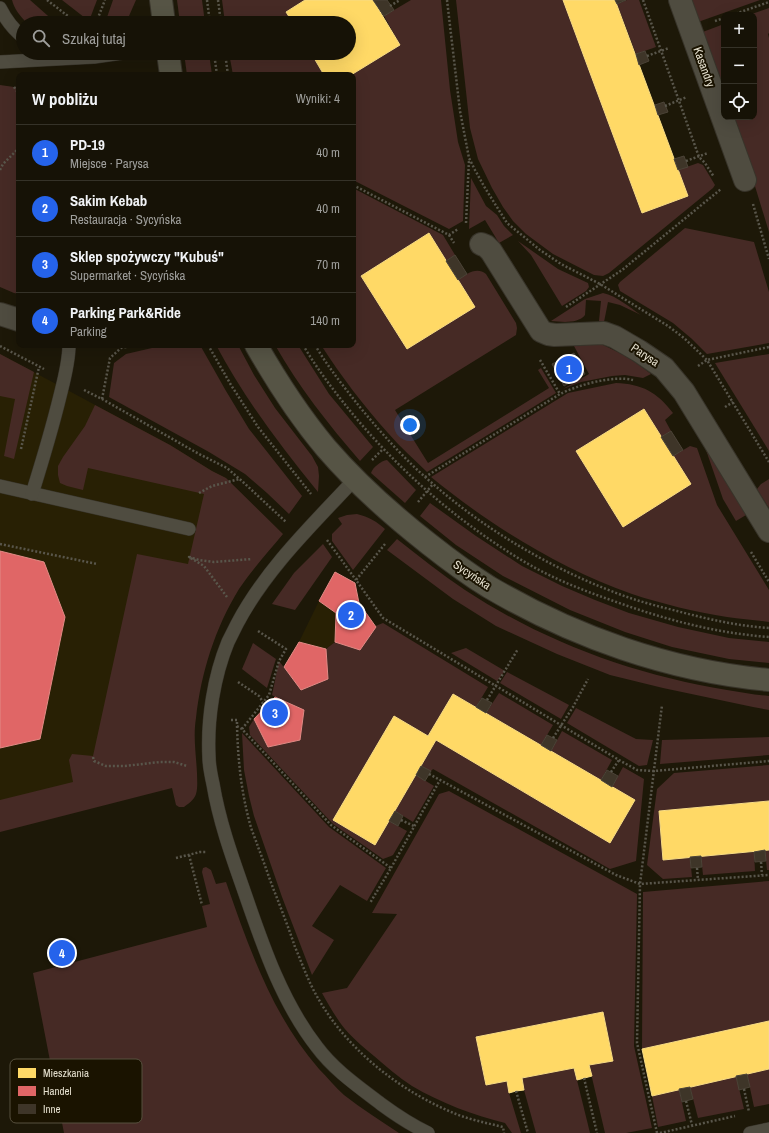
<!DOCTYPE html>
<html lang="pl">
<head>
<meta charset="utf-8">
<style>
  :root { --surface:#161206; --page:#1f1b10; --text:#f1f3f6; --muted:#9e9e9b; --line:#353228; --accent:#2563eb }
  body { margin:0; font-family:"Archivo Narrow",sans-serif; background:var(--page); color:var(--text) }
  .controls { position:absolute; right:12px; top:12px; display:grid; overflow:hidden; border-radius:8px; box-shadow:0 4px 16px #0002 }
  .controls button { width:36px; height:36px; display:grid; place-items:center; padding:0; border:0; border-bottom:1px solid var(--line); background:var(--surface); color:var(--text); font:20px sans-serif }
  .you { position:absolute; left:410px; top:425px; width:14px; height:14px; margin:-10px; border:3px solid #fff; border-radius:50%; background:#1a73e8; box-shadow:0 0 0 6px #1a73e833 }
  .badge { display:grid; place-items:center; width:26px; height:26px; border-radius:50%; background:var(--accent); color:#fff; font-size:13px; font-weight:700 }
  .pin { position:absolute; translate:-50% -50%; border:2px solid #fff; box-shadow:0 1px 4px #0006 }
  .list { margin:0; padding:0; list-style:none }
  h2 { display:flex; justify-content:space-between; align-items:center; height:52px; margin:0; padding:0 16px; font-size:17px }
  h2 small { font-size:13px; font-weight:400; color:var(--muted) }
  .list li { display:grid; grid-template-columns:26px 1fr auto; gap:12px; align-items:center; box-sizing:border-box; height:56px; padding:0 16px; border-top:1px solid var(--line) }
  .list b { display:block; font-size:15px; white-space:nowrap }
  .list p { margin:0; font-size:13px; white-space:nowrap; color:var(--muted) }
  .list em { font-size:13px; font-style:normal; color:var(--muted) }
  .icon { flex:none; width:22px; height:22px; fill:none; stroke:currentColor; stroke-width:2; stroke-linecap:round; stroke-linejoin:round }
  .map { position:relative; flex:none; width:769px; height:1133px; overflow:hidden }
  .search { position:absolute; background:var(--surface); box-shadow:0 4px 16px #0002; left:16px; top:16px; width:340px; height:44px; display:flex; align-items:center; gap:10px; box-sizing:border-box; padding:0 14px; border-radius:22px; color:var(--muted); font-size:15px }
  .panel { position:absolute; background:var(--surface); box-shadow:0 4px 16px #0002; left:16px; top:72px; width:340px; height:276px; border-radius:8px }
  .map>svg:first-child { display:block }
</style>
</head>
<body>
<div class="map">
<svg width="769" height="1133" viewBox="0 0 769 1133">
  <rect width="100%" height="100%" fill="#1d1808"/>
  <g fill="#282004">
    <path d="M 0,354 L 170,445 L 212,471 L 226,478 L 137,778 L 0,813 Z"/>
    <path d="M 319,601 L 336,613 L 335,642 L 326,649 L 299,642 Z"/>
  </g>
  <g fill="#462a25">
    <path d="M 12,0 L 30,0 L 56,23 L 27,23 C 21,17 14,9 12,0 Z"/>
    <path d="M 62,0 L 97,0 L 89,21 Z"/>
    <path d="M 113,0 L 136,0 L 129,16 L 122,23 L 105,23 Z"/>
    <path d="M 177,0 L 202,0 L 205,23 L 180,23 Z"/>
    <path d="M 222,0 L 305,0 L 286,12 L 293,23 L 225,23 Z"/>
    <path d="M 411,0 L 441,0 L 450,90 L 458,142 L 465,165 L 463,221 L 449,229 L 353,180 L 353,75 L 351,75 L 400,45 L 384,16 Z"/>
    <path d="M 456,0 L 563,0 L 678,170 L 698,163 L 703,165 L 715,185 L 713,188 L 609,273 L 603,276 L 594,275 L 553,254 L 526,234 L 513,221 L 503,207 L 492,188 L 478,159 L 470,128 Z"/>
    <path d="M 627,0 L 639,0 L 656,47 L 636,54 L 617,4 Z"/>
    <path d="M 691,0 L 760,0 L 698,22 Z"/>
    <path d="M 769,8 L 769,33 L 768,34 L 769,38 L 769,232 L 747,160 L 731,117 L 754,117 L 754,15 L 749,15 Z"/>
    <path d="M 724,24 L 724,98 L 700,33 Z"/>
    <path d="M 184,53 L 209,53 L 212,75 L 187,75 Z"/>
    <path d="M 229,53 L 311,53 L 324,75 L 233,75 Z"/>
    <path d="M 0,85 L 14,87 L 19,86 L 19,294 L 14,293 L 0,287 Z"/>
    <path d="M 471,178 L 486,206 L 497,215 L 504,226 L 513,235 L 499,243 L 485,220 L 469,229 Z"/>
    <path d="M 353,188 L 443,235 L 455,255 L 446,261 L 429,233 L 361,276 L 407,349 L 474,307 L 458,280 C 466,274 477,266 486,274 L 516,323 L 517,328 L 516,335 L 395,410 L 428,463 L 549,388 L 538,370 L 541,368 L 556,393 L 427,472 C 414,459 400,447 388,433 C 363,405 341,376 321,345 L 353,345 Z"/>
    <path d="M 685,228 L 754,242 L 769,292 L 769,343 L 707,354 L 692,339 L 673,323 L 620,291 L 618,285 L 620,282 Z"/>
    <path d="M 518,241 L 558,269 L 588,283 L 589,287 L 586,291 L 562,306 L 531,255 Z"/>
    <path d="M 603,293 C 617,296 629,307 641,315 L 620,305 L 608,302 L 604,322 L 599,321 L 601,301 L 586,300 L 585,315 C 578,324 562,322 551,321 L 585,299 Z"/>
    <path d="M 595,342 C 617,350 633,360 651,374 L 643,378 L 625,375 L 612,376 L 581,382 L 563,389 L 589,374 L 574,346 L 583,343 Z"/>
    <path d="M 165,345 L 200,345 L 226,391 L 249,429 L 302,496 L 289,514 L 267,493 L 245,474 L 209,452 L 109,397 L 114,363 L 126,354 Z"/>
    <path d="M 216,345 L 238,345 L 254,375 L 275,408 L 312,456 L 318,467 L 319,476 L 318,492 C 280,445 244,398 216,345 Z"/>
    <path d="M 275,345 L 298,345 L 329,394 L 373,447 L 360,461 C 328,424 299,387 275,345 Z"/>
    <path d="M 0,354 L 34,372 L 14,459 L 4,456 L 15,399 L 0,396 Z"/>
    <path d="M 769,354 L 769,451 L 715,363 Z"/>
    <path d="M 616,383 C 642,384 657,392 673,413 L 665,420 L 671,431 L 661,437 L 644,409 L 576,451 L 623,527 L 673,456 L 690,446 L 697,448 L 717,505 L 769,590 L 769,622 C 755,620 741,619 727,617 C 696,612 662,604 632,594 C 559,568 491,526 431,477 L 568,393 Z"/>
    <path d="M 95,405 L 170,445 L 212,471 L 226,478 L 283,534 C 268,552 252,570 239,589 C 215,628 201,673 196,718 C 193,736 196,754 197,773 C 197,779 198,787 196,794 C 194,800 188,804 184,807 L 179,807 L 176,805 L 172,788 L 0,832 L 0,800 L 73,782 L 69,760 L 72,754 L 93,756 L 137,554 L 188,564 L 204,494 L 88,468 L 83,490 L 67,486 L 60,483 L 58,475 L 58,466 L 63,457 L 85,426 Z"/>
    <path d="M 706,450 L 709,452 L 746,515 L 736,521 L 723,499 Z"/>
    <path d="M 387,460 L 416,490 L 405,503 L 371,473 C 373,467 381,461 387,460 Z"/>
    <path d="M 769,479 L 769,508 L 757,489 L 761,484 Z"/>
    <path d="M 430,503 L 476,536 L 522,566 L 562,586 L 595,600 L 629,613 L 678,627 L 729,638 L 769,642 L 769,663 L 729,659 L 672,647 L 625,632 L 570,610 L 503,576 L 456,545 L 420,516 Z"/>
    <path d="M 357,514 C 369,517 376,521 385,529 L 353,570 L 332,541 L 332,534 L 342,524 L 338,518 L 347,515 Z"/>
    <path d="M 397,539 C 419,556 441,574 465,590 C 544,642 634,675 727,690 C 741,692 755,695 769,696 L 769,710 L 753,707 L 663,688 L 610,675 L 557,654 L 496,626 L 453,599 L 387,550 Z"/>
    <path d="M 323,544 L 332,557 L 295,610 L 272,604 L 294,573 Z"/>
    <path d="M 383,623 L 488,687 L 476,707 L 453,694 L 428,736 L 394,716 L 333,820 L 375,845 L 389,821 L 407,831 L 393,855 L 391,856 L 383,859 L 333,824 L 250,735 L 249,727 L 254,719 L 268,747 L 299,740 L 304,710 L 275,697 L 272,695 L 279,661 L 301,689 L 326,649 L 335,642 Z"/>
    <path d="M 253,643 L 276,659 L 267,688 L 242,669 Z"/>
    <path d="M 466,648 L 505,671 L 497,681 L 451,653 Z"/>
    <path d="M 507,672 L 569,705 L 561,719 L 500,683 Z"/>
    <path d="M 499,693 L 553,725 L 541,745 L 486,713 Z"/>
    <path d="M 576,708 L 636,739 L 653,740 L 647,765 L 639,766 L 567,723 Z"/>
    <path d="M 562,731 L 612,760 L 601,780 L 551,751 Z"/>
    <path d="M 242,733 L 329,827 L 386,868 L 367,901 L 340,885 L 312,926 L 334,940 L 312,975 L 282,897 L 254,816 L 249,796 L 244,770 Z"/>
    <path d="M 769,737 L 769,755 L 660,764 L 662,740 Z"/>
    <path d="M 436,740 L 610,842 L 635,801 L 612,787 L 623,767 L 644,779 L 636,861 L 610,869 L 433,769 L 431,771 L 421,766 Z"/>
    <path d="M 769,765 L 769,801 L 659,811 L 663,860 L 690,857 L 692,877 L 663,879 L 647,865 L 657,789 L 674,773 Z"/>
    <path d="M 416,775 L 434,786 L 413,822 L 395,811 Z"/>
    <path d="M 449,791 L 637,894 L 634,1046 L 652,1128 L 626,1133 L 605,1133 L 589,1065 L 613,1060 L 603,1012 L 476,1037 L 486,1085 L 507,1081 L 509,1093 L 521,1133 L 512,1133 L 505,1123 C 473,1115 441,1103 412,1086 C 398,1077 386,1066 374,1056 C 362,1046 350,1036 341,1024 C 334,1014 328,1004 322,993 L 347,988 L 397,914 L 372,913 L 439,794 Z"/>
    <path d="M 765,850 L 769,850 L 769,870 L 767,870 Z"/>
    <path d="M 754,852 L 755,871 L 703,875 L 701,856 Z"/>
    <path d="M 206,867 L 211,870 L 216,884 L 226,882 C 249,948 272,1015 319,1069 C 327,1077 335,1087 344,1095 C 362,1109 381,1121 399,1133 L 64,1133 L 33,973 L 207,927 L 202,906 L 210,904 L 202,872 L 203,868 Z"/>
    <path d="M 769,881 L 769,1021 L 642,1049 L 643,892 Z"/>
    <path d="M 574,1068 L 590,1133 L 536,1133 L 524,1090 L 522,1078 Z"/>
    <path d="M 769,1069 L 769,1104 L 754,1107 L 747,1074 Z"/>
    <path d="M 736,1076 L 744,1109 L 698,1118 L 690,1087 Z"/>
    <path d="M 679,1089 L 686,1121 L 658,1127 L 652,1096 Z"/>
  </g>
  <g fill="#ffd966" stroke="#f7db85">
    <path d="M 305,0 L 373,0 L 400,45 L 351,75 L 324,75 L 311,53 L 349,53 L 349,23 L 293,23 L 286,12 Z"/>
    <path d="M 563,0 L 615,0 L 688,196 L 642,213 Z"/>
    <path d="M 429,233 L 475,307 L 407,349 L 361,276 Z"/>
    <path d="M 644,409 L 691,484 L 623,527 L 576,451 Z"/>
    <path d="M 453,694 L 635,800 L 610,843 L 436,740 L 375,845 L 333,820 L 394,716 L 428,736 Z"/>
    <path d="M 769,801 L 769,850 L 663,860 L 659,811 Z"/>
    <path d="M 603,1012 L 613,1061 L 589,1065 L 592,1076 L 577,1080 L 574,1068 L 522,1078 L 524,1090 L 516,1091 L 509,1093 L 507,1081 L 486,1085 L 476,1037 Z"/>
    <path d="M 769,1021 L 769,1069 L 652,1096 L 642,1049 Z"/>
  </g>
  <g fill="#e06666" stroke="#e18a85">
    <path d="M 0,551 L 44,562 L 65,617 L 40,739 L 0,748 Z"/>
    <path d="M 335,572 L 355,583 L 359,603 L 336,613 L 319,601 Z"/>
    <path d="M 359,603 L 376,627 L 360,650 L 335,642 L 336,613 Z"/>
    <path d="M 299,642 L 326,649 L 328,679 L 301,690 L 284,667 Z"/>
    <path d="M 275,697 L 304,710 L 300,740 L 268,747 L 254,719 Z"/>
  </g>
  <g fill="#3e3528" stroke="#4b4337">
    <path d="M 373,0 L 387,0 L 394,10 L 384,16 Z"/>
    <path d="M 615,0 L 626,0 L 617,4 Z"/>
    <path d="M 645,51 L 649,61 L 639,65 L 636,54 Z"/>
    <path d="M 664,102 L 668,112 L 658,115 L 655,105 Z"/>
    <path d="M 684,156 L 688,167 L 678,170 L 674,159 Z"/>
    <path d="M 455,255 L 467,274 L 458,280 L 446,261 Z"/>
    <path d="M 574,353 L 585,374 L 564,386 L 552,364 Z"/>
    <path d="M 671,431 L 683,450 L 673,456 L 661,437 Z"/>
    <path d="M 482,698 L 492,703 L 486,713 L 476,707 Z"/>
    <path d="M 547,735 L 557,740 L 551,751 L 541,745 Z"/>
    <path d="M 421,766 L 431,771 L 425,781 L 416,775 Z"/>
    <path d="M 607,770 L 618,776 L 612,787 L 601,780 Z"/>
    <path d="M 395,811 L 403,816 L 398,826 L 389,821 Z"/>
    <path d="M 765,850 L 766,861 L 755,862 L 754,852 Z"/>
    <path d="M 701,856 L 702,867 L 691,868 L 690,857 Z"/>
    <path d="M 747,1074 L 750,1087 L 739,1090 L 736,1076 Z"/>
    <path d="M 690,1087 L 693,1099 L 682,1102 L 679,1089 Z"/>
  </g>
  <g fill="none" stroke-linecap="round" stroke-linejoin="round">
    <defs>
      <g id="lane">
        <path d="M 0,8 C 5,18 14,30 23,37"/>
        <path d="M 0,62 L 94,57 L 122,53"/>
        <path d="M 355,479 C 312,525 266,569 237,624 C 234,630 231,636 228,642 C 214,676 207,719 209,757 C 209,766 211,775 213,784 C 219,820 231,854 243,888 C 262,943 281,1001 317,1047 C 334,1070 359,1087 381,1104 C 396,1115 411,1125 428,1133"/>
        <path d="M 0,486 L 189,529"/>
        <path d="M 32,494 C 42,462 52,429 60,396 C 64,380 69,362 69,345"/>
        <path d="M 750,1133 L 769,1129"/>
      </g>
      <g id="street">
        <path d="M 680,0 L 745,180"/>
        <path d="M 481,244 L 486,246 L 491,251 L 541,331 L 548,334 L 555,335 L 604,333 L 615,337 L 639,351 L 664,368 L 684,392 L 769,531"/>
        <path d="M 0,314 L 19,320"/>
      </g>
      <g id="secondary">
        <path d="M 161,0 L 164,23"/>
        <path d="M 168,53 L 171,75"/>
        <path d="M 256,345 C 276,380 300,417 326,448 C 357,484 392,515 429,544 C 448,559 468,574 489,587 C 574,637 670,671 769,680"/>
      </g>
    </defs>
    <use href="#lane" stroke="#38342a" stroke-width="14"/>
    <use href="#street" stroke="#38342a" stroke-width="24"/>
    <use href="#secondary" stroke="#38342a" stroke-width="24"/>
    <g stroke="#59564b" stroke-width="2.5" stroke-dasharray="2 2" stroke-linecap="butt">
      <path d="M 47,0 L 77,23"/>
      <path d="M 207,0 L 210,23"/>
      <path d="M 218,0 L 221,23"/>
      <path d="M 447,0 L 460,111 L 469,158 L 475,170 L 485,188 L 507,223 L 540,250 L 561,264 L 600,284 L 668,326 L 684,338 L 707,360 L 769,462"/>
      <path d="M 643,0 L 699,157 L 705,163 L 714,177"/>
      <path d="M 390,6 L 400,0"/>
      <path d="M 732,15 L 769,2"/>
      <path d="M 715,21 L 724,18"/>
      <path d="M 96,23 L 105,0"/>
      <path d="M 214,53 L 217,75"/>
      <path d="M 225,53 L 228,75"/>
      <path d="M 647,56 L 669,48"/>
      <path d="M 14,87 L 19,94"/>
      <path d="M 665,106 L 687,97"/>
      <path d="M 686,161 L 708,153"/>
      <path d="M 0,170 L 3,164 L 19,148"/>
      <path d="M 353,185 L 449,235 L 458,229"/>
      <path d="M 753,204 L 769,259"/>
      <path d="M 466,223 L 469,160"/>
      <path d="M 449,235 L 454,243"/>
      <path d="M 566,307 L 622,270 L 721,189"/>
      <path d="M 208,345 L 231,385 L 258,427 L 311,494"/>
      <path d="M 303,345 C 316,367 331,387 347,407 C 396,468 455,520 523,561 C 550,577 579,589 608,599 C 660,618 713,633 769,637"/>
      <path d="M 315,345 C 328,367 344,387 359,406 C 382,434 405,460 432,483 C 487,532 561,574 630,598 C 645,603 661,607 677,611 C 707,619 738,626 769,628"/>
      <path d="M 0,346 L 44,369"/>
      <path d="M 540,360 L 560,394"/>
      <path d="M 698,366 L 707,360 L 769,347"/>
      <path d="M 84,390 L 102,399 L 199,454 L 227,468 L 243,482 L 286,522"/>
      <path d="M 102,399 L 110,358 L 121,348 L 137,345"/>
      <path d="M 725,407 L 733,402"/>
      <path d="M 21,449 L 39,367"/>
      <path d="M 372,460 L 383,449"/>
      <path d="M 425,477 L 560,394 C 578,385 613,375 633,380"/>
      <path d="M 199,493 L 212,486 L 239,479"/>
      <path d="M 418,502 L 433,484"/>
      <path d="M 327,540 L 356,580"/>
      <path d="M 0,544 L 97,564"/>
      <path d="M 385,544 L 356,580 L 383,618 L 619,760 L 637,770 L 654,771 L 769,761"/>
      <path d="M 751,552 L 769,582"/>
      <path d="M 227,597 L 204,566 L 189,557 L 199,560 L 214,562 L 252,559"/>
      <path d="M 238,682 L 259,696 L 263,702"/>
      <path d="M 487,700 L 518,649"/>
      <path d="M 231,720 L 237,720 L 237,726 L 242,729 L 331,825 L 391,868 L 370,903"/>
      <path d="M 237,726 C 238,760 241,791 250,824 C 252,832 256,840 258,847 C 264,862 269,878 275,893 C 282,911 289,929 295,947 C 301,961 306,975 313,989 C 342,1046 397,1090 456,1114 C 471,1120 487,1123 503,1127 L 504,1133"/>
      <path d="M 242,729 L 269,695 L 279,661 L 286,649 L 258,631"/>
      <path d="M 553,738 L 573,707 L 588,679"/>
      <path d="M 93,757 L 94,761 L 106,766 L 125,766 L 160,762 L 174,762 L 187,766"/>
      <path d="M 611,772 L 619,760"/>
      <path d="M 429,774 L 616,875 L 640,884 L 769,875"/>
      <path d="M 401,820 L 414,826"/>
      <path d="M 189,855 L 202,905"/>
      <path d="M 176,858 L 200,852 L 207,852"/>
      <path d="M 761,862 L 762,875"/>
      <path d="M 391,868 L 440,780"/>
      <path d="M 697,868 L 698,880"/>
      <path d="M 584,1078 L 597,1133"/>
      <path d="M 744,1089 L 749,1112"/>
      <path d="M 516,1091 L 528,1133"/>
      <path d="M 686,1101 L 692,1125"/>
      <path d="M 657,1133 L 637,1043 L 640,884 L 662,705"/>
      <path d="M 660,1133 L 735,1116"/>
    </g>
    <use href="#lane" stroke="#4f4c40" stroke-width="13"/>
    <use href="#street" stroke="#4f4c40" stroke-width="22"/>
    <use href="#secondary" stroke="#565445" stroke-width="22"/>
  </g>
  <g text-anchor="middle" stroke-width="4" stroke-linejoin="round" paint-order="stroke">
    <g font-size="12" fill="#e4dfcd" stroke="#1a1300">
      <text transform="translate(704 67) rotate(70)" y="4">Kasandry</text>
      <text transform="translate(645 355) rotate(34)" y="4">Parysa</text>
      <text transform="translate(472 575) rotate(34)" y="4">Sycyńska</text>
    </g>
  </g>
  <rect x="10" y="1059" width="132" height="64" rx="6" fill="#1a1300" stroke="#57503e" stroke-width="1"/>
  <rect x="18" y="1068" width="18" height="10" fill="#ffd966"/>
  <rect x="18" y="1086" width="18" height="10" fill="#e06666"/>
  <rect x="18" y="1104" width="18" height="10" fill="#3e3528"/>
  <g font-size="11" fill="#e4dfcd">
    <text x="43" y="1077">Mieszkania</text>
    <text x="43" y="1095">Handel</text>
    <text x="43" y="1113">Inne</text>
  </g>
</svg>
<div class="controls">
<button>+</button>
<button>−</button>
<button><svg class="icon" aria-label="locate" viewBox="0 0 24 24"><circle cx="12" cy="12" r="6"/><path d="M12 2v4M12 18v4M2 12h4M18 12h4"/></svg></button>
</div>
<div class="you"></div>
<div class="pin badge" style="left:569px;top:369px">1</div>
<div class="pin badge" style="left:351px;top:615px">2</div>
<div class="pin badge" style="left:275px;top:713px">3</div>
<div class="pin badge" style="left:62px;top:953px">4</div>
<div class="search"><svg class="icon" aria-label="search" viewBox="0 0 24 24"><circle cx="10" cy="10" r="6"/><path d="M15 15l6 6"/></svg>Szukaj tutaj</div>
<section class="panel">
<h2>W pobliżu<small>Wyniki: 4</small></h2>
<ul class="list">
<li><span class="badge">1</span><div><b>PD-19</b><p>Miejsce · Parysa</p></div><em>40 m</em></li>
<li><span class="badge">2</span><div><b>Sakim Kebab</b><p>Restauracja · Sycyńska</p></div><em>40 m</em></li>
<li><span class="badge">3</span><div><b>Sklep spożywczy &quot;Kubuś&quot;</b><p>Supermarket · Sycyńska</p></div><em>70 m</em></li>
<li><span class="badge">4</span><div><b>Parking Park&amp;Ride</b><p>Parking</p></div><em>140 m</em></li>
</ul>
</section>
</div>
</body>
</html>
